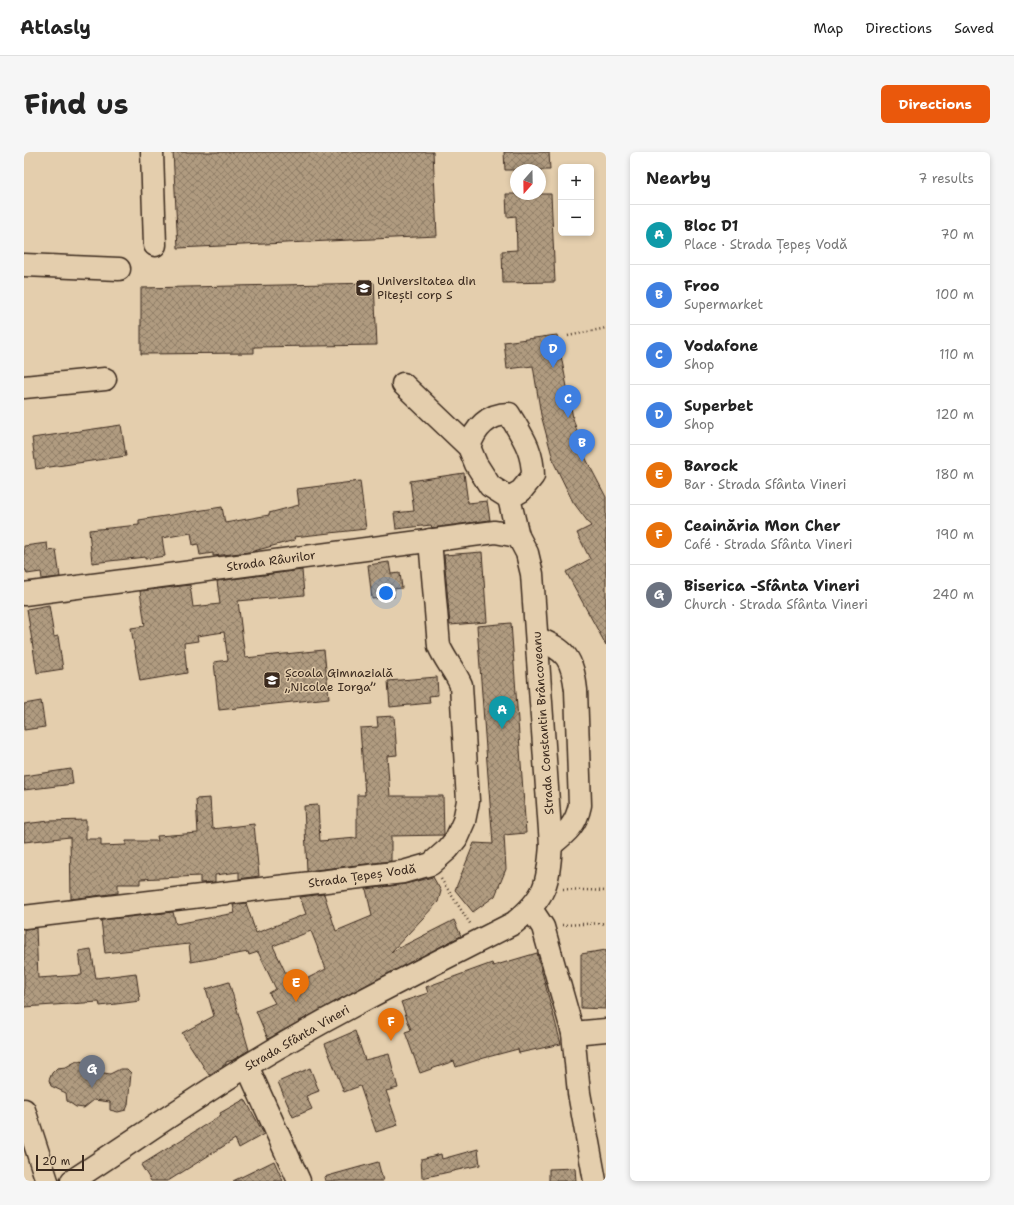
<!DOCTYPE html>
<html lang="en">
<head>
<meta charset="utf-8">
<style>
  :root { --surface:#fff; --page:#f6f6f6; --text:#222; --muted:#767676; --line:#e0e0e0; --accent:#ea580c }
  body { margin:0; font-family:"Shantell Sans",sans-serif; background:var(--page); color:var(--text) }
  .controls { position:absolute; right:12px; top:12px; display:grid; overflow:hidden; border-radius:6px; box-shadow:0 2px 6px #0003 }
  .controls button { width:36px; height:36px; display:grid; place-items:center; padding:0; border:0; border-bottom:1px solid var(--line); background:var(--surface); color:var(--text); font:20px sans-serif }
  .compass { position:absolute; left:486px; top:12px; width:36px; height:36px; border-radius:50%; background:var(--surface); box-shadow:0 2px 6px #0003; rotate:200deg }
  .scale { position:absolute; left:12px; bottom:10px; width:48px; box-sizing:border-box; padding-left:4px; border:2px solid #3b2a1e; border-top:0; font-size:11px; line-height:14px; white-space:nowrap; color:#3b2a1e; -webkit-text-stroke:3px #e4cead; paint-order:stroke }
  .you { position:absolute; left:362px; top:441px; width:14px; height:14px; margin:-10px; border:3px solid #fff; border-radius:50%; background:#1a73e8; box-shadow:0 0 0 6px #1a73e833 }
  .badge { display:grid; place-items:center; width:26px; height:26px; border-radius:50%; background:var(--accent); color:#fff; font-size:13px; font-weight:700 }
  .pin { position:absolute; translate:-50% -33px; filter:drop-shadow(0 1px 2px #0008) }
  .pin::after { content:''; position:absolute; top:21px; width:14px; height:12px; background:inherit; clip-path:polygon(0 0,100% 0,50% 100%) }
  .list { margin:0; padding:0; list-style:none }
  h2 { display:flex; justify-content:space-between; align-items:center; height:52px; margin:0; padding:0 16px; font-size:17px }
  h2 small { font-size:13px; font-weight:400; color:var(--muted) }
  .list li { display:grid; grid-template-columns:26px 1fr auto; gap:12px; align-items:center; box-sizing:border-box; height:60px; padding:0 16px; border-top:1px solid var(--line) }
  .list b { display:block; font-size:15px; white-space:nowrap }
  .list p { margin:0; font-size:13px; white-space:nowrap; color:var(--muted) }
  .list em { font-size:13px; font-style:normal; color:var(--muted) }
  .map { position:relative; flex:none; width:582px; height:1029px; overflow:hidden; border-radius:6px }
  header { display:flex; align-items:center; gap:24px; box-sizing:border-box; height:56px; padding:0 20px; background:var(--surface); border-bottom:1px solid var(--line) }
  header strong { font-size:19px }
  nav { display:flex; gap:22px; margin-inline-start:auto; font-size:14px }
  .intro { display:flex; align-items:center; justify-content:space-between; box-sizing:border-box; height:96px; padding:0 24px }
  h1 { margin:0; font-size:28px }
  .button { padding:10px 18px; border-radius:6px; background:var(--accent); color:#fff; font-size:14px; font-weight:700 }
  main { display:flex; gap:24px; padding:0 24px }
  aside { flex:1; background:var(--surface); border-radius:6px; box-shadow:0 2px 6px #0003 }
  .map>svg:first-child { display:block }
</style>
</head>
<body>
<header>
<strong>Atlasly</strong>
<nav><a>Map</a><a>Directions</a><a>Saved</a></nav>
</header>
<div class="intro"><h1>Find us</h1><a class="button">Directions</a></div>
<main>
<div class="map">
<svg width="582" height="1029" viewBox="0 0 582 1029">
  <defs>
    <pattern id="building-cross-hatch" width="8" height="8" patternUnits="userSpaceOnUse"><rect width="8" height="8" fill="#b09b80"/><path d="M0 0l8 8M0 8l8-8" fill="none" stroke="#907f68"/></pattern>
  </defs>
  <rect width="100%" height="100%" fill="#e4cead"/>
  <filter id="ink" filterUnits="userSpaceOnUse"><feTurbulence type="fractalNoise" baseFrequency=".025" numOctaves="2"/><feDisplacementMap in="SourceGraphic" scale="8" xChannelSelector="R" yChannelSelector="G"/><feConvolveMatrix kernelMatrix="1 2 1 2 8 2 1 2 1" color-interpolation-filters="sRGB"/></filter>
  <g filter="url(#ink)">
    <g fill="url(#building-cross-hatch)" stroke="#3b2a1e" fill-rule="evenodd">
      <path d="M 149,0 L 409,0 L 413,84 L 154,96 Z"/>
      <path d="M 480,0 L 525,0 L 526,18 L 481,18 Z"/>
      <path d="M 482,42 L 527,42 L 531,130 L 479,131 L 478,99 L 493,98 L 492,64 L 483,65 Z"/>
      <path d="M 350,131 L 353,193 L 230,195 L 230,201 L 117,202 L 117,136 Z"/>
      <path d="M 533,183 L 549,266 L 560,303 L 582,345 L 582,493 L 542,420 L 566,407 L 553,381 L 567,374 L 549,350 L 530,311 L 517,263 L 509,214 L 483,217 L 480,190 Z"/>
      <path d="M 97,273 L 102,304 L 12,317 L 8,286 Z"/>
      <path d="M 440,321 L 444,351 L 463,349 L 466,368 L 408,376 L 407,373 L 372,377 L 370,361 L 390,359 L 386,329 Z"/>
      <path d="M 336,329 L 342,377 L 270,385 L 271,388 L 226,400 L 189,404 L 189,401 L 176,403 L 174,392 L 169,393 L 167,381 L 138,386 L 141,404 L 121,407 L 121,405 L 68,411 L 65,378 L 115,373 L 115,368 L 198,355 L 201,371 L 245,363 L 245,361 L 275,353 L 273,337 Z"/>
      <path d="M 23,391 L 24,399 L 32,398 L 36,425 L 18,427 L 17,420 L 3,422 L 2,418 L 0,418 L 0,394 Z"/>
      <path d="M 458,400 L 463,470 L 426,473 L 420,403 Z"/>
      <path d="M 365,410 L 367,422 L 376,421 L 378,436 L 370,437 L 370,445 L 348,447 L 344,413 Z"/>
      <path d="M 278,418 L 280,443 L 214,449 L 221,506 L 300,498 L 305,546 L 195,558 L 190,510 L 204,508 L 200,480 L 173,484 L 174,489 L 160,491 L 163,521 L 116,529 L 107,476 L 121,474 L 116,439 L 166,433 L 169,455 L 196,452 L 193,429 Z"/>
      <path d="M 25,453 L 30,485 L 34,484 L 39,517 L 13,521 L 3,457 Z"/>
      <path d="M 487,471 L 502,681 L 480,683 L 482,717 L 471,744 L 449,760 L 431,738 L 450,691 L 469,692 L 453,474 Z"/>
      <path d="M 413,525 L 414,543 L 405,544 L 406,551 L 366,555 L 364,529 Z"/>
      <path d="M 17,549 L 21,575 L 0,578 L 0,552 Z"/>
      <path d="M 370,564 L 373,603 L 363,604 L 366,644 L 419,644 L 420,683 L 367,684 L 367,709 L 283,719 L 280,654 L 294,653 L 296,689 L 333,686 L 333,643 L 341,643 L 336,576 L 354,575 L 353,565 Z"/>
      <path d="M 47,617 L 49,632 L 0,638 L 0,624 Z"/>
      <path d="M 186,646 L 188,677 L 230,672 L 235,724 L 215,727 L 215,720 L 191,723 L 191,730 L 176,731 L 176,724 L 116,727 L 116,732 L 94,732 L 94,741 L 47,747 L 46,685 L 0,690 L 0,672 L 25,669 L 62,668 L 62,687 L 77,687 L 77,694 L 102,693 L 102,689 L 134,689 L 133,684 L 174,681 L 172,647 Z"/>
      <path d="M 409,725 L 417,739 L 414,750 L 367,800 L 430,768 L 437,784 L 316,847 L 244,887 L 232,859 L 251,851 L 245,841 L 252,837 L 234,800 L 225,803 L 224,800 L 167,810 L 165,792 L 81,801 L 77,768 L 149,760 L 152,772 L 211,761 L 209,753 L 222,751 L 232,781 L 282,762 L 276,745 L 300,742 L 312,779 L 348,764 L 342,737 L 381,732 ZM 287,779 L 302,817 L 272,832 L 269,826 L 265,828 L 249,794 Z"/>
      <path d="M 12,776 L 14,826 L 58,823 L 55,799 L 67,797 L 72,826 L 112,821 L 116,849 L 76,854 L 75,850 L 0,855 L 0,777 Z"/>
      <path d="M 582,798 L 582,857 L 557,856 L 557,802 Z"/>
      <path d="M 513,801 L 537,892 L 495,901 L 494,897 L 460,906 L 432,915 L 430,909 L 396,921 L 381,880 L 387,878 L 377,850 L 404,841 L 402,835 L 468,811 L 469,814 Z"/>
      <path d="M 205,830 L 225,898 L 209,908 L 202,910 L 202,912 L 185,923 L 158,881 L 190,864 L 182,837 Z"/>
      <path d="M 331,879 L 341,908 L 365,902 L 374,936 L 362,939 L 374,973 L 352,980 L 336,934 L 320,940 L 301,892 Z"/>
      <path d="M 53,909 L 63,910 L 71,915 L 74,920 L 86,922 L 96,917 L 103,917 L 107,921 L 104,953 L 102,958 L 94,960 L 86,958 L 86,950 L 70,948 L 60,956 L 52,955 L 43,949 L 42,941 L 27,934 L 25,928 L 28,921 L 33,916 L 42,915 Z"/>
      <path d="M 286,916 L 295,939 L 282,944 L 288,957 L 269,965 L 254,930 Z"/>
      <path d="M 221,947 L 240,982 L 215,996 L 211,987 L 144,1029 L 127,1029 L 117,1013 L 197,963 L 196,961 Z"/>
      <path d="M 454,997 L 456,1013 L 398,1026 L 397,1007 L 417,1002 L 418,1007 Z"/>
      <path d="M 250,1009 L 259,1029 L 209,1029 Z"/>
      <path d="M 354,1010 L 359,1029 L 301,1029 L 300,1025 Z"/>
      <path d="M 551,1016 L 552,1029 L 525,1029 L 525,1017 Z"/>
    </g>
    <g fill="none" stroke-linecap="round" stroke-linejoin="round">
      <defs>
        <g id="minor">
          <path d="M 128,0 L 131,93"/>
          <path d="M 0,113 L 95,117"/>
          <path d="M 379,232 L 445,295 L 452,312 L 466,334 L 485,346"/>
          <path d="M 0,235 L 81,227"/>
          <path d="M 0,442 L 471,380 L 494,384"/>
          <path d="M 513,486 C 543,499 548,506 552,538 L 556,653 C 552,673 543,680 527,693"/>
          <path d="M 507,757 L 519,775 L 549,881 L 555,941 L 571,1029"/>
          <path d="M 0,765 L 379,720 L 407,712 L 424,697 L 432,687 L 440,669 L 444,649 L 437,533 C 431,519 421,508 415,494 L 406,388"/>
          <path d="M 549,881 L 582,878"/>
          <path d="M 223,914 L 275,1029"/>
          <path d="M 0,958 L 23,1029"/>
          <path d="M 48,1029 C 106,991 164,951 223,914 C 309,861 400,817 490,771 C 522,745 524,732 527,693 L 508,422 L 503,401 L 494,384 L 485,346 L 497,339 L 509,324 C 509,298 498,284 485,262 C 464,262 451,276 445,295"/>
        </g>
      </defs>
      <use href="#minor" stroke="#3b2a1e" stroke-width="25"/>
      <g stroke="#3b2a1e" stroke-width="2.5" stroke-dasharray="1 3" stroke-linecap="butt">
        <path d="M 544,184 L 582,176"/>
        <path d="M 417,727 L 447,773"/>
        <path d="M 539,737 L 582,739"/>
        <path d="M 538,773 L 582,771"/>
      </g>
      <use href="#minor" stroke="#e4cead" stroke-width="22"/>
    </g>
  </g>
  <defs>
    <symbol id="university-square" viewBox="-11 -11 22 22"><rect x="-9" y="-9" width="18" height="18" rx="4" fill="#3b2a1e" stroke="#e4cead"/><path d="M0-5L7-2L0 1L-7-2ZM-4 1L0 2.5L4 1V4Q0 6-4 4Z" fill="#fff"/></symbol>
    <symbol id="school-square" viewBox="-11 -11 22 22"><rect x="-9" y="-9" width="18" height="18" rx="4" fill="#3b2a1e" stroke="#e4cead"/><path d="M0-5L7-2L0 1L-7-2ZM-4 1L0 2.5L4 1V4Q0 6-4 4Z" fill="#fff"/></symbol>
  </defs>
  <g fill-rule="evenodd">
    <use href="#university-square" x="330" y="126" width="20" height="20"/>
    <use href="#school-square" x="238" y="518" width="20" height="20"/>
  </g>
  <g text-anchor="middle" stroke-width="3" stroke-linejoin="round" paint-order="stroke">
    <g font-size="12" fill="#3b2a1e" stroke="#e4cead" text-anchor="start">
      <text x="353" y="133">Universitatea din<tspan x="353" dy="14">Pitești corp S</tspan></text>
      <text x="261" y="525">Școala Gimnazială<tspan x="261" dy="14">„Nicolae Iorga”</tspan></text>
    </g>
    <g font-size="12" fill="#3b2a1e" stroke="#e4cead">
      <text transform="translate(247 409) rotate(-8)" y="4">Strada Râurilor</text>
      <text transform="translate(519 571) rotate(-94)" y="4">Strada Constantin Brâncoveanu</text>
      <text transform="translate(338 724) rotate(-8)" y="4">Strada Țepeș Vodă</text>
      <text transform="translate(273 886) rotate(-30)" y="4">Strada Sfânta Vineri</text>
    </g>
  </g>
</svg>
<div class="controls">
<button>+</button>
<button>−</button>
</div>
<svg class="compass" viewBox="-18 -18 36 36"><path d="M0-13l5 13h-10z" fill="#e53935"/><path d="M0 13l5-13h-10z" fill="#767676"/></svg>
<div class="scale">20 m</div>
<div class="you"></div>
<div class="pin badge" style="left:478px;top:577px;background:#0f9aa8">A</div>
<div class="pin badge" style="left:558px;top:310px;background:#3f7fe0">B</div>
<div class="pin badge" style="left:544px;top:266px;background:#3f7fe0">C</div>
<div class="pin badge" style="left:529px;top:216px;background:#3f7fe0">D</div>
<div class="pin badge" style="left:272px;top:850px;background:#e8710a">E</div>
<div class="pin badge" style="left:367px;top:889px;background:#e8710a">F</div>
<div class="pin badge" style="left:68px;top:936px;background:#6b7280">G</div>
</div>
<aside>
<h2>Nearby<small>7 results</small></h2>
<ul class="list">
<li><span class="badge" style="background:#0f9aa8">A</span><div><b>Bloc D1</b><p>Place · Strada Țepeș Vodă</p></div><em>70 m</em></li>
<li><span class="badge" style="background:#3f7fe0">B</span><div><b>Froo</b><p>Supermarket</p></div><em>100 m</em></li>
<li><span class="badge" style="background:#3f7fe0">C</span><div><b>Vodafone</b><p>Shop</p></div><em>110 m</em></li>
<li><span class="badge" style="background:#3f7fe0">D</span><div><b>Superbet</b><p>Shop</p></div><em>120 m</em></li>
<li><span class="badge" style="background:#e8710a">E</span><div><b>Barock</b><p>Bar · Strada Sfânta Vineri</p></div><em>180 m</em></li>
<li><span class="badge" style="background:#e8710a">F</span><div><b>Ceainăria Mon Cher</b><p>Café · Strada Sfânta Vineri</p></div><em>190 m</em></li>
<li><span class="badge" style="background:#6b7280">G</span><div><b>Biserica -Sfânta Vineri</b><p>Church · Strada Sfânta Vineri</p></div><em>240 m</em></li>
</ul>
</aside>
</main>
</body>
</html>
